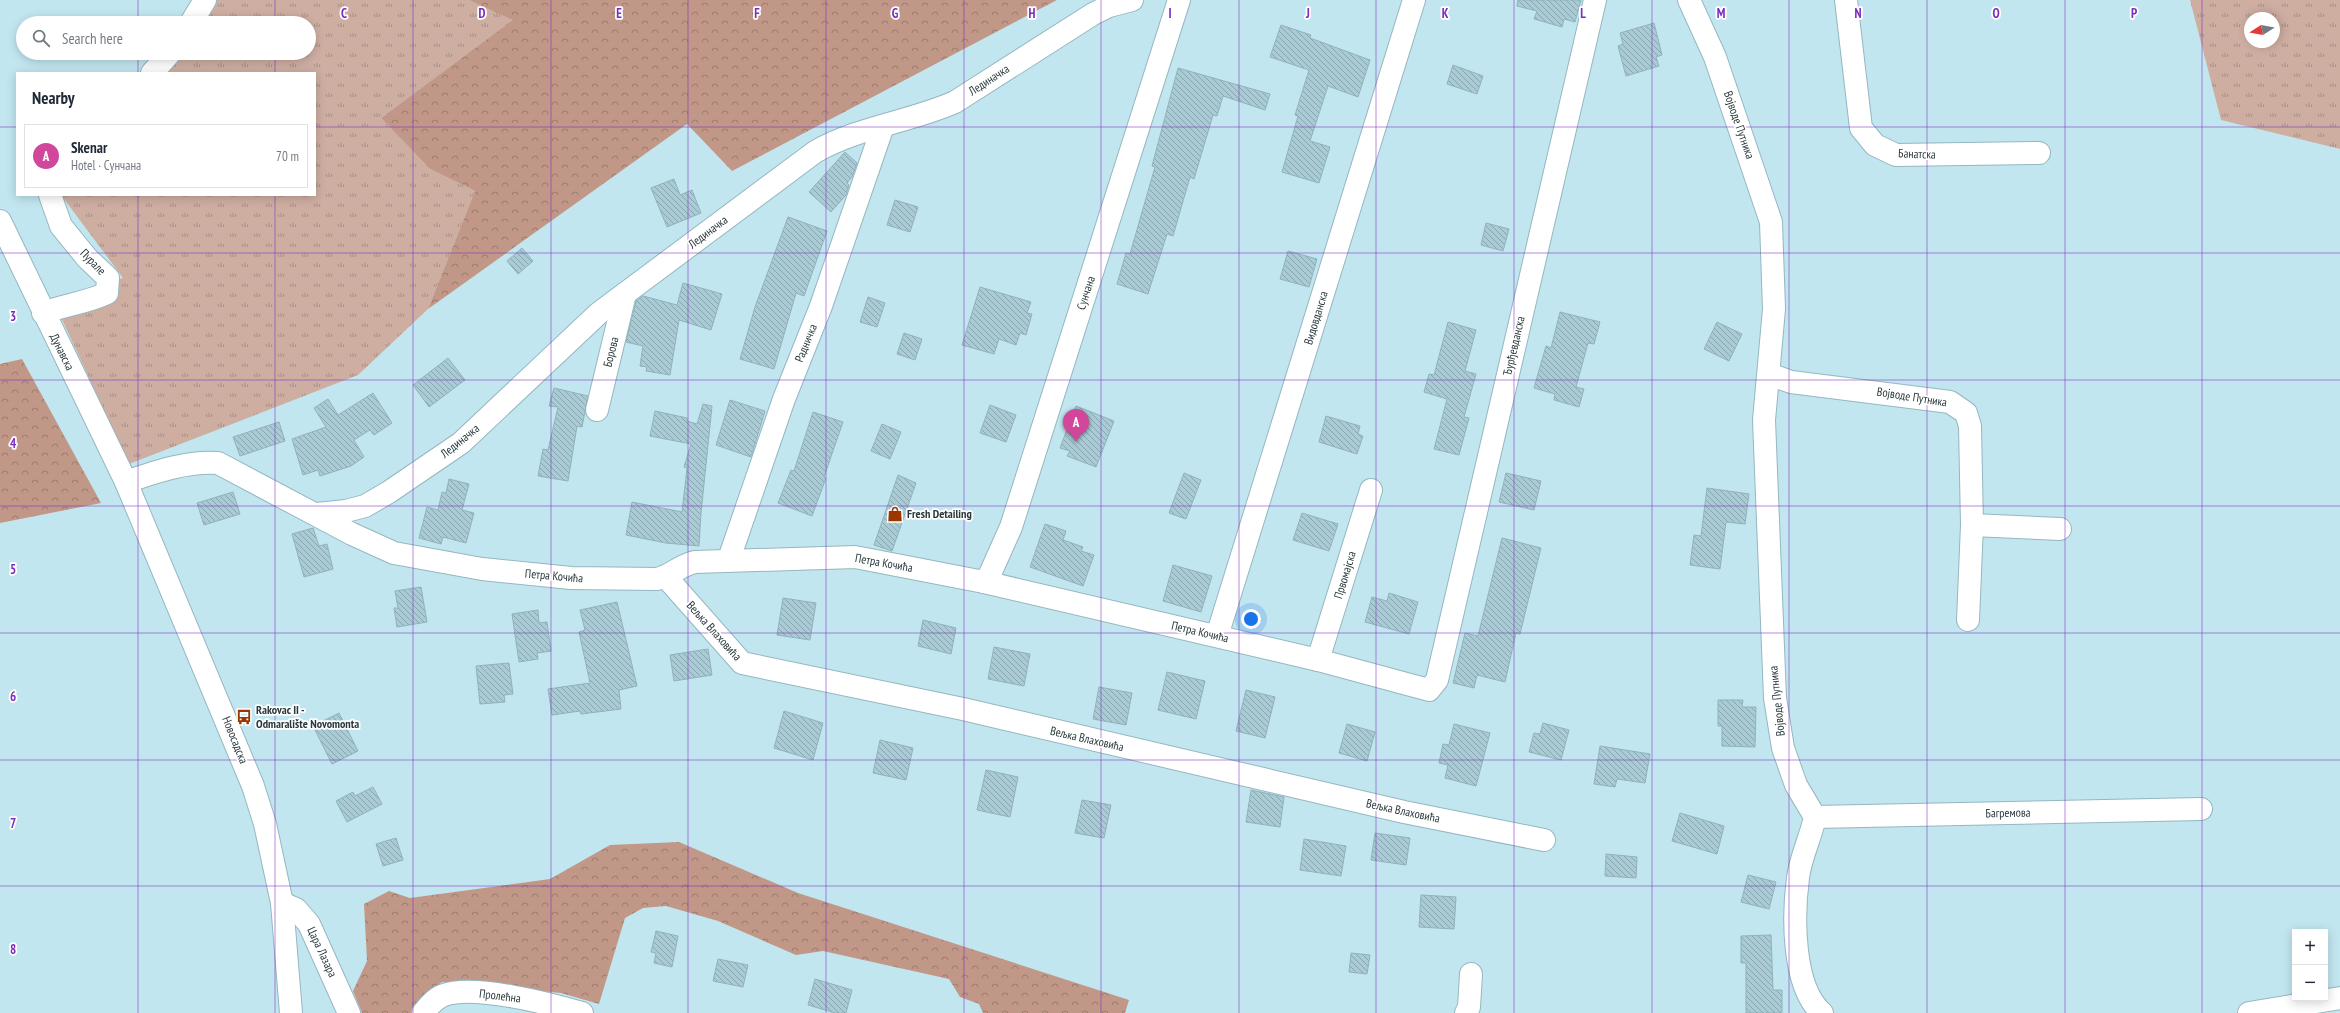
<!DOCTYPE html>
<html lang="en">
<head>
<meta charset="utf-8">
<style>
  :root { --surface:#fff; --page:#f2f2f3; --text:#1f2937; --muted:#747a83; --line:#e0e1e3; --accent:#9a3600 }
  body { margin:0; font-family:"PT Sans Narrow",sans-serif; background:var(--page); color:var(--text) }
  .controls { position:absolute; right:12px; bottom:12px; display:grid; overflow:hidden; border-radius:0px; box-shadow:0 2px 10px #0003 }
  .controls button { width:36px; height:36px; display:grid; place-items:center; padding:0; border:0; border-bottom:1px solid var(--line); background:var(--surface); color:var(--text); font:20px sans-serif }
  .compass { position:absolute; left:2244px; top:12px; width:36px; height:36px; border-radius:50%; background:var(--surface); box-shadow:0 2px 10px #0003; rotate:259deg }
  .you { position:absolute; left:1251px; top:619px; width:14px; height:14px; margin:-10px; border:3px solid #fff; border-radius:50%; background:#1a73e8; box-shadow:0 0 0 6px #1a73e833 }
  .badge { display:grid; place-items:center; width:26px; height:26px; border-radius:50%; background:var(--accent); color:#fff; font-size:13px; font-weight:700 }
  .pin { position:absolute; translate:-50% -33px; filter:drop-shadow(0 1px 2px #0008) }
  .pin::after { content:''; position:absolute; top:21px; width:14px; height:12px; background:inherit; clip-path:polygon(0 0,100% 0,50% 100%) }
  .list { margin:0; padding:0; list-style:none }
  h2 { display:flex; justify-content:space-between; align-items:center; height:52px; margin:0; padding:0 16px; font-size:17px }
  h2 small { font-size:13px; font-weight:400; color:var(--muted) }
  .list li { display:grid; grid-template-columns:26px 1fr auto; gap:12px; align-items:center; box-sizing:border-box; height:64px; margin:0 8px 8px; padding:0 8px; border:1px solid var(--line); border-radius:0px }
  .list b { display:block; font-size:15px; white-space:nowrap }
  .list p { margin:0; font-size:13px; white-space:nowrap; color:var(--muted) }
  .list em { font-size:13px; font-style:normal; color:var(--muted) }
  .icon { flex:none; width:22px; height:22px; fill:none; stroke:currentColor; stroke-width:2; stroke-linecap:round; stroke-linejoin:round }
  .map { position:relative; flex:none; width:2340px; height:1013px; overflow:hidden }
  .search { position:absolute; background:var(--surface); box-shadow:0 2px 10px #0003; left:16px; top:16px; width:300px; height:44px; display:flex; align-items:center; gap:10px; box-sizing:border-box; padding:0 14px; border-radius:22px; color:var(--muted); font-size:15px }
  .panel { position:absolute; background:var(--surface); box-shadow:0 2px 10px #0003; left:16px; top:72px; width:300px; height:124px; border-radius:0px }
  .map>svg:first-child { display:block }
</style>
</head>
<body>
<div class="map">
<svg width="2340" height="1013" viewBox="0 0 2340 1013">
  <defs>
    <pattern id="grass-tufts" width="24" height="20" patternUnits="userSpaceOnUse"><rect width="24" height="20" fill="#cfaea2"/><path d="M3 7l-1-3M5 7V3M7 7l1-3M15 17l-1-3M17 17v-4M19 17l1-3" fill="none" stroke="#a88f85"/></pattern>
    <pattern id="forest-crowns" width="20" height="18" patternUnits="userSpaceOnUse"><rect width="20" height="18" fill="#c19787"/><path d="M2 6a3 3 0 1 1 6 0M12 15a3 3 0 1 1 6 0" fill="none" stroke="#9d7c70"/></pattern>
    <pattern id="building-back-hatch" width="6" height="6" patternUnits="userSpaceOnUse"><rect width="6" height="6" fill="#a8cbd5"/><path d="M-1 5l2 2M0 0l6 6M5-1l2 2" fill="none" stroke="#89a6ae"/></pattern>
  </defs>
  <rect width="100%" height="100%" fill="#c2e6f0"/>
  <g fill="url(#grass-tufts)" fill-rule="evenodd">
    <path d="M 216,0 L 469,0 L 514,20 L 381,118 L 430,169 L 475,191 L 428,309 L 358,375 L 129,464 L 53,300 L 123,278 L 61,195 L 315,195 L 315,73 L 165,73 L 179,53 L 309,53 L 309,23 L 200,23 Z"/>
    <path d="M 2190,0 L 2340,0 L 2340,149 L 2221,120 ZM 2250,18 L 2274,18 L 2274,42 L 2250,42 Z"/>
  </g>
  <g fill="url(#forest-crowns)">
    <path d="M 469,0 L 1057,0 L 732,171 L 687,124 L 428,309 L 475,191 L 430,169 L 381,118 L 513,20 Z"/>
    <path d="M 22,359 L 101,503 L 0,523 L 0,364 Z"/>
    <path d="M 679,842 L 798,893 L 1129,1000 L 1125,1013 L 983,1013 L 979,1004 L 960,997 L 949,979 L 823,951 L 796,955 L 718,921 L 666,906 L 643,908 L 625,918 L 599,1004 L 561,993 L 442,982 L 425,995 L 416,1013 L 362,1013 L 353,991 L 367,961 L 364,904 L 389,891 L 410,898 L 550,879 L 610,845 Z"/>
  </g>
  <g fill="url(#building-back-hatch)" stroke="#8fb2bc">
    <path d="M 1518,0 L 1581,0 L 1575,22 L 1564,19 L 1562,27 L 1534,19 L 1537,11 L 1517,6 Z"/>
    <path d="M 1654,23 L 1662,55 L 1656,57 L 1659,66 L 1626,76 L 1618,46 L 1623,44 L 1620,33 Z"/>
    <path d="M 1281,25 L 1311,35 L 1310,38 L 1370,60 L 1358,97 L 1328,86 L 1310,141 L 1330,147 L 1319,183 L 1282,172 L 1298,116 L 1295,115 L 1309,70 L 1270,57 Z"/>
    <path d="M 1453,65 L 1483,76 L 1477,94 L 1447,84 Z"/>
    <path d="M 1178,68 L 1270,94 L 1265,110 L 1223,96 L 1217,116 L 1213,115 L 1194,179 L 1190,177 L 1173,236 L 1167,234 L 1148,294 L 1117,284 L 1126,253 L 1130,254 L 1155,167 L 1152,166 Z"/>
    <path d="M 845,152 L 857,163 L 852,177 L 847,183 L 849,185 L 846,195 L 831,212 L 809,192 Z"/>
    <path d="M 674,179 L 680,195 L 692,190 L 701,213 L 667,227 L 651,188 Z"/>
    <path d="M 895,200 L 918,207 L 910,232 L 887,225 Z"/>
    <path d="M 788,217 L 827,231 L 804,296 L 796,293 L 774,369 L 740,359 L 755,307 Z"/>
    <path d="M 1486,223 L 1509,229 L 1503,251 L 1481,245 Z"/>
    <path d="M 522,248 L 533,261 L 518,274 L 507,261 Z"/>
    <path d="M 1288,251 L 1317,259 L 1309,287 L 1280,279 Z"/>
    <path d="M 683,283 L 722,294 L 711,330 L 679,320 L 670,375 L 646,371 L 647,367 L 640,366 L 643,346 L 626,342 L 636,301 L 643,296 L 677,305 Z"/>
    <path d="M 980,287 L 1031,302 L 1027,313 L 1032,314 L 1026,335 L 1020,333 L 1016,345 L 999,339 L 994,354 L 962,345 Z"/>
    <path d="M 868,297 L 885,303 L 877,327 L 860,322 Z"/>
    <path d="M 1560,312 L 1600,322 L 1594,344 L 1588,343 L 1576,387 L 1584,389 L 1579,407 L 1554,400 L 1555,394 L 1534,388 L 1546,346 L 1551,348 Z"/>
    <path d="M 1448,322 L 1476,330 L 1465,371 L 1476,374 L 1464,417 L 1469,418 L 1459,455 L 1434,449 L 1447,399 L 1424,392 L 1429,374 L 1434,375 Z"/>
    <path d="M 1717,322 L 1742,334 L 1729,361 L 1704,349 Z"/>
    <path d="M 904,333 L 922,339 L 915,360 L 897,354 Z"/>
    <path d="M 448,358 L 465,380 L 429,407 L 413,385 Z"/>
    <path d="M 554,388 L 588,396 L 582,427 L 577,426 L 568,481 L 538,476 L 543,449 L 548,450 L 558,407 L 549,406 Z"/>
    <path d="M 373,393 L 392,423 L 374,435 L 370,430 L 354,440 L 364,457 L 351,466 L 320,476 L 318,470 L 303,475 L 292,439 L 326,427 L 314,408 L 328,399 L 338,415 Z"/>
    <path d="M 730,400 L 765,411 L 751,457 L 716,445 Z"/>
    <path d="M 703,404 L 712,406 L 701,513 L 699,546 L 666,543 L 626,535 L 632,502 L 682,512 L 687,468 L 684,467 L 691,444 L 650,436 L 655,411 L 687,418 L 687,421 L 697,424 Z"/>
    <path d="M 990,405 L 1016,415 L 1006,442 L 980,433 Z"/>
    <path d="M 1076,406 L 1114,421 L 1096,467 L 1067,456 L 1070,451 L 1060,448 Z"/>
    <path d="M 813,412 L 843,422 L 824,477 L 826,478 L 812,516 L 778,503 L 791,470 L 794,471 Z"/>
    <path d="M 1326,416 L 1360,426 L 1358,434 L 1363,436 L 1357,454 L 1319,442 Z"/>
    <path d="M 279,422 L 285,441 L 240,456 L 233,437 Z"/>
    <path d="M 882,424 L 901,432 L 890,459 L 871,451 Z"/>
    <path d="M 1184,473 L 1201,480 L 1186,519 L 1169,513 Z"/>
    <path d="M 1506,473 L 1541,481 L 1534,510 L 1499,502 Z"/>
    <path d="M 898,475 L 916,483 L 892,551 L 874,545 Z"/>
    <path d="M 449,479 L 469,484 L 462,510 L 474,513 L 466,543 L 443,537 L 441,544 L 419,538 L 427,507 L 438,510 L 442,492 L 446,493 Z"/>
    <path d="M 1707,488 L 1749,494 L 1745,524 L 1726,522 L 1720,569 L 1690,565 L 1694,535 L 1701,536 Z"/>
    <path d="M 233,492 L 240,514 L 204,525 L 197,503 Z"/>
    <path d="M 1302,513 L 1338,524 L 1329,551 L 1293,540 Z"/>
    <path d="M 1045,524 L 1066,531 L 1063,540 L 1083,547 L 1081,551 L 1094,555 L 1083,586 L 1030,567 Z"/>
    <path d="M 313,528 L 319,546 L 327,544 L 333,569 L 304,577 L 292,534 Z"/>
    <path d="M 1502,538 L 1541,548 L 1520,634 L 1516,633 L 1505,682 L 1477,675 L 1474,688 L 1453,683 L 1465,633 L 1478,636 Z"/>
    <path d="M 1173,565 L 1212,576 L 1201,612 L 1163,601 Z"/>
    <path d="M 421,587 L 427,622 L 397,627 L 394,608 L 398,608 L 395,591 Z"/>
    <path d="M 1389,593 L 1418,602 L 1409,634 L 1365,622 L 1372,597 L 1387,601 Z"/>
    <path d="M 783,598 L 816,603 L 810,640 L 777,635 Z"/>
    <path d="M 617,602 L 637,686 L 619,690 L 621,709 L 581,714 L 580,711 L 552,715 L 548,689 L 590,683 L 579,632 L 585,630 L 580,610 Z"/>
    <path d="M 538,610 L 539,623 L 547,622 L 551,651 L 537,653 L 538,659 L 519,662 L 512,614 Z"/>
    <path d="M 923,620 L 956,628 L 951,654 L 918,646 Z"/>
    <path d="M 994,647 L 1030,654 L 1024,686 L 988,679 Z"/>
    <path d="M 708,649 L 712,675 L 674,681 L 670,655 Z"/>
    <path d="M 509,663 L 513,694 L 504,695 L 505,702 L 480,704 L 476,666 Z"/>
    <path d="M 1167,672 L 1205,681 L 1196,719 L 1158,710 Z"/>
    <path d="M 1099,687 L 1132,693 L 1126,725 L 1093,719 Z"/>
    <path d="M 1246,690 L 1275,697 L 1265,738 L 1236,731 Z"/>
    <path d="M 1718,700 L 1743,700 L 1742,707 L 1756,707 L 1755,747 L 1722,746 L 1722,726 L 1718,726 Z"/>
    <path d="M 784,711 L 823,723 L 813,760 L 774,748 Z"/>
    <path d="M 339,713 L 358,751 L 332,764 L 313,726 Z"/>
    <path d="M 1543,723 L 1569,730 L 1561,760 L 1529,752 L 1534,733 L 1540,734 Z"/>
    <path d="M 1347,724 L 1375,732 L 1367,761 L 1339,753 Z"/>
    <path d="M 1454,724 L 1490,733 L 1476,786 L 1445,778 L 1448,765 L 1439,763 L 1443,744 L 1449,745 Z"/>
    <path d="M 880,740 L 913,748 L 906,780 L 873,773 Z"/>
    <path d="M 1600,746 L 1650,754 L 1645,783 L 1617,779 L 1615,787 L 1594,784 Z"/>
    <path d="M 986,770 L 1018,777 L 1010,817 L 977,810 Z"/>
    <path d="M 373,787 L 382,804 L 347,822 L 336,801 L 353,792 L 355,796 Z"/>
    <path d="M 1251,790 L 1284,797 L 1280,827 L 1246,822 Z"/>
    <path d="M 1082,800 L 1111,805 L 1104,838 L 1075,833 Z"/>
    <path d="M 1680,813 L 1724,826 L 1717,854 L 1672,841 Z"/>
    <path d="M 1375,833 L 1410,838 L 1406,865 L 1371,860 Z"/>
    <path d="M 396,838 L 403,860 L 383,866 L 376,844 Z"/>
    <path d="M 1304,839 L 1346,846 L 1341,876 L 1300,870 Z"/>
    <path d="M 1606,854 L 1637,857 L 1636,878 L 1605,876 Z"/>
    <path d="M 1748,875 L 1776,882 L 1769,909 L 1741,902 Z"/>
    <path d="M 1421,895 L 1456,897 L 1454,929 L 1419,927 Z"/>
    <path d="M 656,931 L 678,936 L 672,967 L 654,963 L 656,953 L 651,952 Z"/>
    <path d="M 1771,935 L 1773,990 L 1782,990 L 1782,1013 L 1746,1013 L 1746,963 L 1741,963 L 1741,936 Z"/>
    <path d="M 1351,953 L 1370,955 L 1367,974 L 1349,972 Z"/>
    <path d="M 718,959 L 748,965 L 743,987 L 713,981 Z"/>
    <path d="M 815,979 L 852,990 L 846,1013 L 835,1013 L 808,1005 Z"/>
  </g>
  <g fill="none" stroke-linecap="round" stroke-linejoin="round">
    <defs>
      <g id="minor">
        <path d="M 1689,0 L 1715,57 L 1771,222 L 1774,309 L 1764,420 L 1775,698 L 1783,748 L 1796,785 L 1815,817 C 1811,837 1800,858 1798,878 C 1793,915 1792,987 1822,1013"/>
        <path d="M 1846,0 L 1861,128 L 1875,145 L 1896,155 L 2039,153"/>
        <path d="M 191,23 L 205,0"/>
        <path d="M 152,73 L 170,53"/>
        <path d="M 43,313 C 64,305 86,303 107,293 L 108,278 L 87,258 L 61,226 L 50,195"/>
        <path d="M 1769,374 L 1791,382 L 1950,402 L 1966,413 L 1970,426 L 1972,525 L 1968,620"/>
        <path d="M 597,410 L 625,294"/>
        <path d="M 126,482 C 155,472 186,461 218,463 L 352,534 L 394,553 L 482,569 L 571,578 L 657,579 C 671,576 680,565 695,562 L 855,557 L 984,582 L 1318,660 L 1429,690 L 1437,680 L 1595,0"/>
        <path d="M 317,514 L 346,511 L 365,506 L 389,492 L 461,443 L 599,313 L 815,152 C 858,127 910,122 955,102 L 1093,14 L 1109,6 L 1132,0"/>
        <path d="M 1972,525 L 2060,529"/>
        <path d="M 729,559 L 784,399 L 821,306 L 883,126"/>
        <path d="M 666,577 L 742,663 L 963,709 L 1404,812 L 1544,840"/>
        <path d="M 984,582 L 990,574 L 1011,527 L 1179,0"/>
        <path d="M 1217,636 L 1414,0"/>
        <path d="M 1318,660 L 1371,490"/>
        <path d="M 1815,817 L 2201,809"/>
        <path d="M 282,903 L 296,909 L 309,924 L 349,1013"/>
        <path d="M 423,1013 C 429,1006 435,998 444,995 C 474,984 551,1004 582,1013"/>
        <path d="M 1466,1013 L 1469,1007 L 1471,974"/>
        <path d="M 2249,1013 L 2340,998"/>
      </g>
      <path id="major" d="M 0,221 L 126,482 L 253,786 L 265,824 L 282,903 L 291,1013"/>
    </defs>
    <use href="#minor" stroke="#94b7c0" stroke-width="24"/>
    <use href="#major" stroke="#94b7c0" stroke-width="24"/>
    <use href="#minor" stroke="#fff" stroke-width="22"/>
    <use href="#major" stroke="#fff" stroke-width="22"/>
  </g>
  <path fill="none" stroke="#7b2cbf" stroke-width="1" stroke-opacity="0.55" d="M 138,0 L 138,23M 275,0 L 275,23M 413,0 L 413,1013M 551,0 L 551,1013M 688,0 L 688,1013M 826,0 L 826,1013M 964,0 L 964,1013M 1101,0 L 1101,1013M 1239,0 L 1239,1013M 1376,0 L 1376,1013M 1514,0 L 1514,1013M 1652,0 L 1652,1013M 1789,0 L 1789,1013M 1927,0 L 1927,1013M 2065,0 L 2065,1013M 2202,0 L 2202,1013M 138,53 L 138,73M 275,53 L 275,73M 0,127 L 17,127M 315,127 L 2340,127M 138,195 L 138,1013M 275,195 L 275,1013M 0,253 L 2340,253M 0,380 L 2340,380M 0,506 L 2340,506M 0,633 L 2340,633M 0,760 L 2340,760M 0,886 L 2340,886"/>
  <defs>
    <symbol id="shop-bare" viewBox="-9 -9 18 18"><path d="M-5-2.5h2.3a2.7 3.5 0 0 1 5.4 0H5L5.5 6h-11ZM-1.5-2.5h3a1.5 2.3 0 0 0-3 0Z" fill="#9a3600" stroke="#fff" stroke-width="2.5" paint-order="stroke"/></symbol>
    <symbol id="bus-bare" viewBox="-9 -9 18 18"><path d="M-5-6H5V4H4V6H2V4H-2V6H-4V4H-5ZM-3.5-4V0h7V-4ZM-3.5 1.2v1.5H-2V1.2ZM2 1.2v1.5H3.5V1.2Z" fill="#9a3600" stroke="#fff" stroke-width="2.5" paint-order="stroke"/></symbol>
  </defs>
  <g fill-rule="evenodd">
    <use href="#shop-bare" x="884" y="503" width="22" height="22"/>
    <use href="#bus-bare" x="233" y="706" width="22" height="22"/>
  </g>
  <g text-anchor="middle" stroke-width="3.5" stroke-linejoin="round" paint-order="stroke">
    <g font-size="12" fill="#2a393d" stroke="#fff">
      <text transform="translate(989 80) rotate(-33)" y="4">Лединачка</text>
      <text transform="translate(1739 125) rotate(71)" y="4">Војводе Путника</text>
      <text transform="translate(1917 154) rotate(2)" y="4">Банатска</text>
      <text transform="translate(708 232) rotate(-37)" y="4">Лединачка</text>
      <text transform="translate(93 262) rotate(46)" y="4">Пурале</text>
      <text transform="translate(1086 293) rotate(-72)" y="4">Сунчана</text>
      <text transform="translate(1316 318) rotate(-73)" y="4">Видовданска</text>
      <text transform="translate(806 343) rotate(-68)" y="4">Радничка</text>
      <text transform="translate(1514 346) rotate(-77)" y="4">Ђурђевданска</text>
      <text transform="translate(62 352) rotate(64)" y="4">Дунавска</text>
      <text transform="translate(611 352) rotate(-76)" y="4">Борова</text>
      <text transform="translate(1912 397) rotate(9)" y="4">Војводе Путника</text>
      <text transform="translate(460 441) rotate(-39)" y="4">Лединачка</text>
      <text transform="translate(884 563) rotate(10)" y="4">Петра Кочића</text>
      <text transform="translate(1345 575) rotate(-73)" y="4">Првомајска</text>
      <text transform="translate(554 576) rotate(5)" y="4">Петра Кочића</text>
      <text transform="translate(714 631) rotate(48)" y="4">Вељка Влаховића</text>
      <text transform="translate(1200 632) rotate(13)" y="4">Петра Кочића</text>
      <text transform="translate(1777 701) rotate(-96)" y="4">Војводе Путника</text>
      <text transform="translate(1087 739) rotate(13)" y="4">Вељка Влаховића</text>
      <text transform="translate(235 740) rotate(68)" y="4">Новосадска</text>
      <text transform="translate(1403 811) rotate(12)" y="4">Вељка Влаховића</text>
      <text transform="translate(2008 813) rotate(-1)" y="4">Багремова</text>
      <text transform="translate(322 952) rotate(65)" y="4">Цара Лазара</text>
      <text transform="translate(500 996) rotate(7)" y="4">Пролећна</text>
    </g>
    <g font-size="12" font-weight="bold" fill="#2a393d" stroke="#fff" text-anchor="start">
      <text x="907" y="518">Fresh Detailing</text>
      <text x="256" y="714">Rakovac II -<tspan x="256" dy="14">Odmaralište Novomonta</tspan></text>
    </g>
  </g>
  <g font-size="13" text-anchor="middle" font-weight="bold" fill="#7b2cbf" stroke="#fff" stroke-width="3.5" stroke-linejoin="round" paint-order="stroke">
    <text x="344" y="18">C</text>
    <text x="482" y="18">D</text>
    <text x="619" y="18">E</text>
    <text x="757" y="18">F</text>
    <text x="895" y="18">G</text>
    <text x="1032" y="18">H</text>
    <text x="1170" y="18">I</text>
    <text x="1308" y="18">J</text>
    <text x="1445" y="18">K</text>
    <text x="1583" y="18">L</text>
    <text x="1721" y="18">M</text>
    <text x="1858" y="18">N</text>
    <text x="1996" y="18">O</text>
    <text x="2134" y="18">P</text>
    <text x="13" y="321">3</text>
    <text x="13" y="448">4</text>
    <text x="13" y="574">5</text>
    <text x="13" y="701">6</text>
    <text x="13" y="828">7</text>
    <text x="13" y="954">8</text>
  </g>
</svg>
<div class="controls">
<button>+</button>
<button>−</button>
</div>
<svg class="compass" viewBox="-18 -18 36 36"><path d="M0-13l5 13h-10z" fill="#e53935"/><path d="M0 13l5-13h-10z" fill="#747a83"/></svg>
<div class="you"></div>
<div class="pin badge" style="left:1076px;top:442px;background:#d1479c">A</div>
<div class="search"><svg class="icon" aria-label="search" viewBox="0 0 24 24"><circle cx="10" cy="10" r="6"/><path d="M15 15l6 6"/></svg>Search here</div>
<section class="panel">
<h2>Nearby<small></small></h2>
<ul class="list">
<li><span class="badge" style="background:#d1479c">A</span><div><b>Skenar</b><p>Hotel · Сунчана</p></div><em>70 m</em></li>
</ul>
</section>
</div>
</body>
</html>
